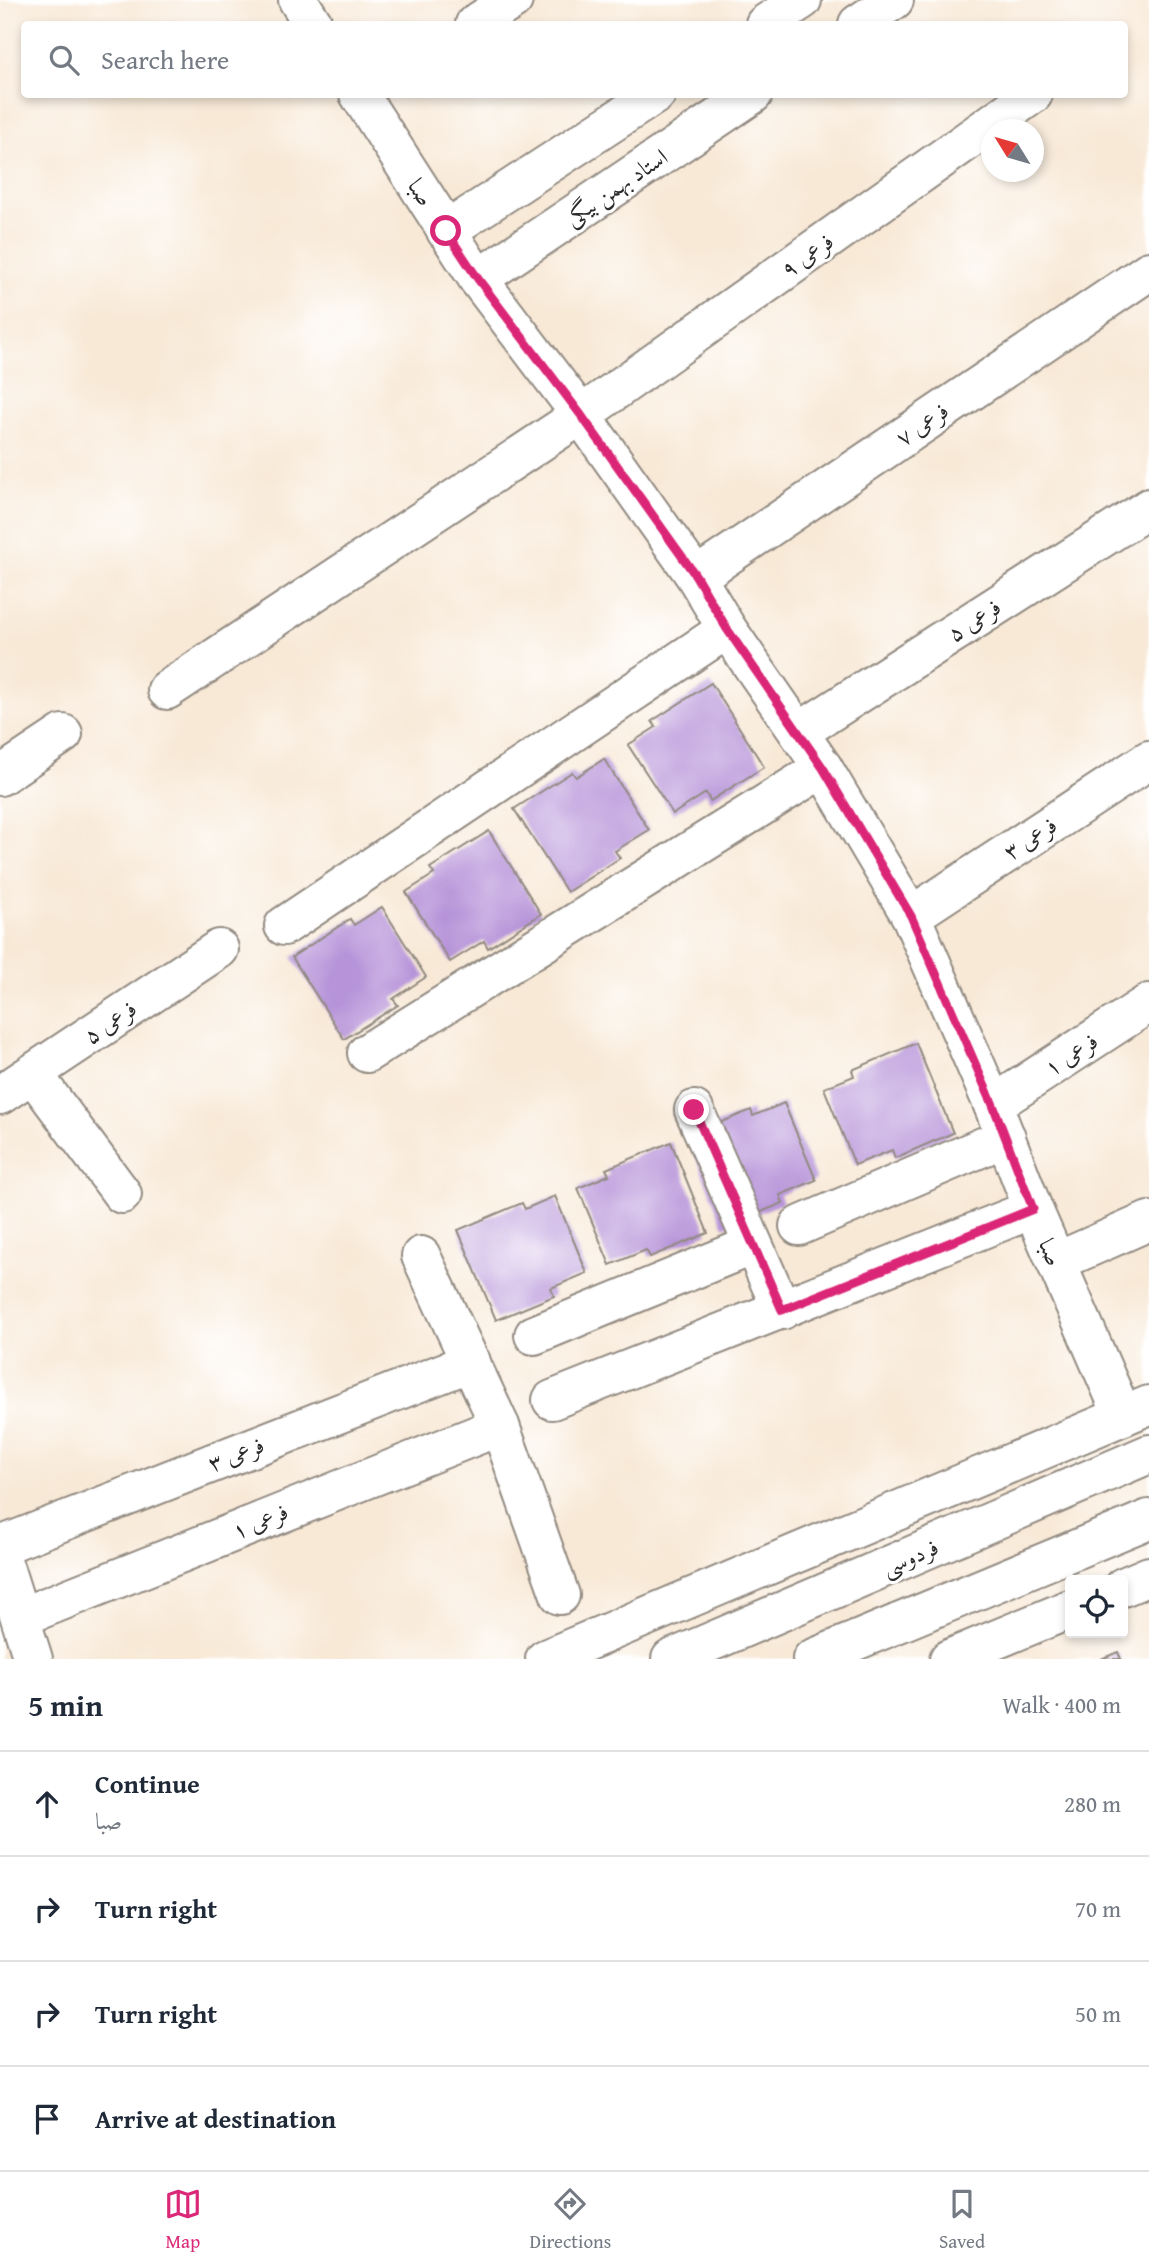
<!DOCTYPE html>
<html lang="en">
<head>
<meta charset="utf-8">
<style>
  :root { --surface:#fff; --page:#f6f6f7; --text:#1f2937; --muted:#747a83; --line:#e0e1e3; --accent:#db2777 }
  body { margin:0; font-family:"Gentium Book Plus",Amiri,serif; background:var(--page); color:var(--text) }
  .controls { position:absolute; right:21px; bottom:21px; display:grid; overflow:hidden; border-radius:7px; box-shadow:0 4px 10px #0003 }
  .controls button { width:63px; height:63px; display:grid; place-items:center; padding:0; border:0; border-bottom:2px solid var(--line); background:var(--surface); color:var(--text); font:35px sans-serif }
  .compass { position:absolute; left:981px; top:119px; width:63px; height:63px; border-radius:50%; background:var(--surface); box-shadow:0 4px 10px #0003; rotate:307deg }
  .stop { position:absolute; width:21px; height:21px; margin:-16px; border:5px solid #db2777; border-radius:50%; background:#fff }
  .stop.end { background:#db2777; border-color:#fff; box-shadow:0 2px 7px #0008 }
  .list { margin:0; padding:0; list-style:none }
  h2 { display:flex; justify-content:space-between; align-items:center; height:91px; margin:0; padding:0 28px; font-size:30px }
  h2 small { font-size:23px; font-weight:400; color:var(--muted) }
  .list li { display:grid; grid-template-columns:46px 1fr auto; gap:21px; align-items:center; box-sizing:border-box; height:105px; padding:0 28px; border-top:2px solid var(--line) }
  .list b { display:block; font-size:26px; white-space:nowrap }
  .list p { margin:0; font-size:23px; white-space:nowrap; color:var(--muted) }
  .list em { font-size:23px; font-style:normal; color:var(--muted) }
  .icon { flex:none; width:38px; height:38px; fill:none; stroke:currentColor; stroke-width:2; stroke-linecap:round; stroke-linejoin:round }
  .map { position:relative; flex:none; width:1149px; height:1659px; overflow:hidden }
  .search { position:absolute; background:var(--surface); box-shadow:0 4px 10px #0003; left:21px; right:21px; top:21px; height:77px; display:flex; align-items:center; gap:18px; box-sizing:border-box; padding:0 24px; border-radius:7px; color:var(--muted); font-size:26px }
  .sheet { height:511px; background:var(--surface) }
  nav { display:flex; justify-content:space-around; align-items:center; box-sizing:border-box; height:98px; border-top:2px solid var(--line); background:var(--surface); font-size:19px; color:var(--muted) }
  nav a { display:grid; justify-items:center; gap:4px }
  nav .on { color:var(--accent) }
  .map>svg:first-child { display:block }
</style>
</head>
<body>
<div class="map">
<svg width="1149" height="1659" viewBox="0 0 1149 1659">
  <rect width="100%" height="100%" fill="#fff"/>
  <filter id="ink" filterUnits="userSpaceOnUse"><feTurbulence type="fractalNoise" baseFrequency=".0143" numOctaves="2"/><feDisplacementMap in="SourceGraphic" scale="14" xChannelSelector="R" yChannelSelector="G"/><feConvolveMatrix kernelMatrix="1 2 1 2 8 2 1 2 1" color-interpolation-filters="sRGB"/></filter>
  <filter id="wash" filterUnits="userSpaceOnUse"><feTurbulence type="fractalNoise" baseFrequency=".00686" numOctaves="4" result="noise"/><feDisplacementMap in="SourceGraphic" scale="28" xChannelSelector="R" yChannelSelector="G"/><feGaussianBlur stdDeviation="1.57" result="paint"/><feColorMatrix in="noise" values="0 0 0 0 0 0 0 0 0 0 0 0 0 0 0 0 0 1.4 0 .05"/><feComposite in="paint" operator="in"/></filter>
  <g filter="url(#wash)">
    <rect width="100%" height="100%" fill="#f8e9d7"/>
    <g id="blocks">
      <g fill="#b794d9">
        <path d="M 711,683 L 764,767 L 710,801 L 706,793 L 673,814 L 628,745 L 656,727 L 652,721 Z"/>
        <path d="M 604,759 L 649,830 L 615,851 L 620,858 L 567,892 L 514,809 L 572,772 L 576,777 Z"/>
        <path d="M 489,831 L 541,914 L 488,948 L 484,941 L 450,962 L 406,892 L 434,874 L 430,868 Z"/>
        <path d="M 382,907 L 426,977 L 393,999 L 398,1005 L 344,1039 L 292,957 L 350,919 L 354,925 Z"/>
        <path d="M 916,1043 L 953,1133 L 895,1158 L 892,1150 L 855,1165 L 824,1088 L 854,1076 L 852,1070 Z"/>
        <path d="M 784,1103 L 816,1180 L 780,1195 L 783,1203 L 724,1227 L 687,1136 L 751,1110 L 753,1116 Z"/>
        <path d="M 671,1142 L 708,1233 L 650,1257 L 646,1250 L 610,1265 L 578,1188 L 609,1175 L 606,1169 Z"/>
        <path d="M 555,1196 L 587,1273 L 551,1288 L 554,1296 L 496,1320 L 458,1230 L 522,1203 L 525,1209 Z"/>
        <path d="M 1118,1652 L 1121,1659 L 1101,1659 Z"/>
      </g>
    </g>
  </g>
  <g filter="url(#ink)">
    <use href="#blocks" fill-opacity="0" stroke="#928a81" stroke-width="2"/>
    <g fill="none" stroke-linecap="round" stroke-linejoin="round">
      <defs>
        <g id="minor">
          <path d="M 298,0 L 313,24"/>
          <path d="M 475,24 L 513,0"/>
          <path d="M 765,24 L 802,0"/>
          <path d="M 858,24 L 894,0"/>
          <path d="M 359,94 L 478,279 L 581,415 L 696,577 L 727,629 L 823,768 L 911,916 L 993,1105 L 1033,1209 L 1123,1416"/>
          <path d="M 446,231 L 656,94"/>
          <path d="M 478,279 L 753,94"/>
          <path d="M 696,577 L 1149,271"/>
          <path d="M 167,690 L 581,415 L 1033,94"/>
          <path d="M 799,732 L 1149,508"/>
          <path d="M 0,776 L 63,734"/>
          <path d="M 911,916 L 1149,760"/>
          <path d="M 284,926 L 727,629"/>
          <path d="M 367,1053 L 823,768"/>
          <path d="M 33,1074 L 122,1194"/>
          <path d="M 0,1095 L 219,949"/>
          <path d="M 993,1105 L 1149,1003"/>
          <path d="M 694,1110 L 782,1310"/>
          <path d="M 799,1226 L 1006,1137"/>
          <path d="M 421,1256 L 500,1426 L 560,1595"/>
          <path d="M 1056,1262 L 1149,1221"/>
          <path d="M 534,1335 L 753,1245"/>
          <path d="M 552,1400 L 1033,1209"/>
          <path d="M 0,1546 L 471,1362"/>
          <path d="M 0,1554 L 33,1659"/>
          <path d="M 1123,1587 L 1149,1576"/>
          <path d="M 21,1617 L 500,1426"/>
          <path d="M 545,1659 L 1149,1405"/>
          <path d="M 671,1659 L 1149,1454"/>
          <path d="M 812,1659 L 1149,1519"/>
          <path d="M 949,1659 L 1070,1609"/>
        </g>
      </defs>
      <use href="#minor" stroke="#928a81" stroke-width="42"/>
      <use href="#minor" stroke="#fff" stroke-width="38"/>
    </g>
  </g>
  <g fill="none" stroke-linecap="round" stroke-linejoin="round" filter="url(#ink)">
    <path stroke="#db2777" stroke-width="9" d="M 446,231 L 478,279 L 581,415 L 696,576 L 727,629 L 823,768 L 911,916 L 993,1105 L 1033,1209 L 782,1310 L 694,1110"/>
  </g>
  <g text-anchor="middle" stroke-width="6" stroke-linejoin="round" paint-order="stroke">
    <g font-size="23" fill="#2b2b2b" stroke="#fff">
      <text transform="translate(616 187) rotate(-34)" y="8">استاد بهمن بیگی</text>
      <text transform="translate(421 192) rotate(57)" y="8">صبا</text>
      <text transform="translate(807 255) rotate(-35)" y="8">فرعی ۹</text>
      <text transform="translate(922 424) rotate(-34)" y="8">فرعی ۷</text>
      <text transform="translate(974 620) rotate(-33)" y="8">فرعی ۵</text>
      <text transform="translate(1030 838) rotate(-33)" y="8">فرعی ۳</text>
      <text transform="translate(110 1022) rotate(-34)" y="8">فرعی ۵</text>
      <text transform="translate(1071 1054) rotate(-33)" y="8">فرعی ۱</text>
      <text transform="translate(1051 1252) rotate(67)" y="8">صبا</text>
      <text transform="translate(236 1454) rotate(-21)" y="8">فرعی ۳</text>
      <text transform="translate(260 1521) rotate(-22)" y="8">فرعی ۱</text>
      <text transform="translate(910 1557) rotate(-23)" y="8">فردوسی</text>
    </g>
  </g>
</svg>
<div class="controls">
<button><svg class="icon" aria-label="locate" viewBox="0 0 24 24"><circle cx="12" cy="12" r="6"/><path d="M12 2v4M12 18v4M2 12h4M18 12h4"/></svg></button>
</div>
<svg class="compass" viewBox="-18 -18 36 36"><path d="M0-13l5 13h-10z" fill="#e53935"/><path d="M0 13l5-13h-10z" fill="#747a83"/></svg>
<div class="stop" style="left:446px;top:231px"></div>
<div class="stop end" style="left:694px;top:1110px"></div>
<div class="search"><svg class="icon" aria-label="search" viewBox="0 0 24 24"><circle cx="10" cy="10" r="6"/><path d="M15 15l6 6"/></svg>Search here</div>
</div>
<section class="sheet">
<h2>5 min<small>Walk · 400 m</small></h2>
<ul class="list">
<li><svg class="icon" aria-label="ahead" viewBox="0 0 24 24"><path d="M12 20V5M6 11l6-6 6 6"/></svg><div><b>Continue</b><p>صبا</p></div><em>280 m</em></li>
<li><svg class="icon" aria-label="right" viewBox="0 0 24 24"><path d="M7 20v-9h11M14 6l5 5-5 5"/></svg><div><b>Turn right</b></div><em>70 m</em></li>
<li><svg class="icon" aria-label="right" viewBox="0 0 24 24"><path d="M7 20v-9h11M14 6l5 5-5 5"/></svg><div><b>Turn right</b></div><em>50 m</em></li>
<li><svg class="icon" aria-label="arrive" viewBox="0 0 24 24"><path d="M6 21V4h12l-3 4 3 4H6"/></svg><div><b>Arrive at destination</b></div></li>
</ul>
</section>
<nav>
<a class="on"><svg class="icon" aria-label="map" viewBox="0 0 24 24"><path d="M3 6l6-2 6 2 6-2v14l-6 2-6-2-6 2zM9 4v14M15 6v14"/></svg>Map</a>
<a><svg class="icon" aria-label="directions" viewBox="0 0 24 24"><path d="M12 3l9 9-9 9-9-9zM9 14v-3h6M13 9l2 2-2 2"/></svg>Directions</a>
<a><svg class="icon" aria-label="saved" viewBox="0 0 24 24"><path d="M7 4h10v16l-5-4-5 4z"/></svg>Saved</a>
</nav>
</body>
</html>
